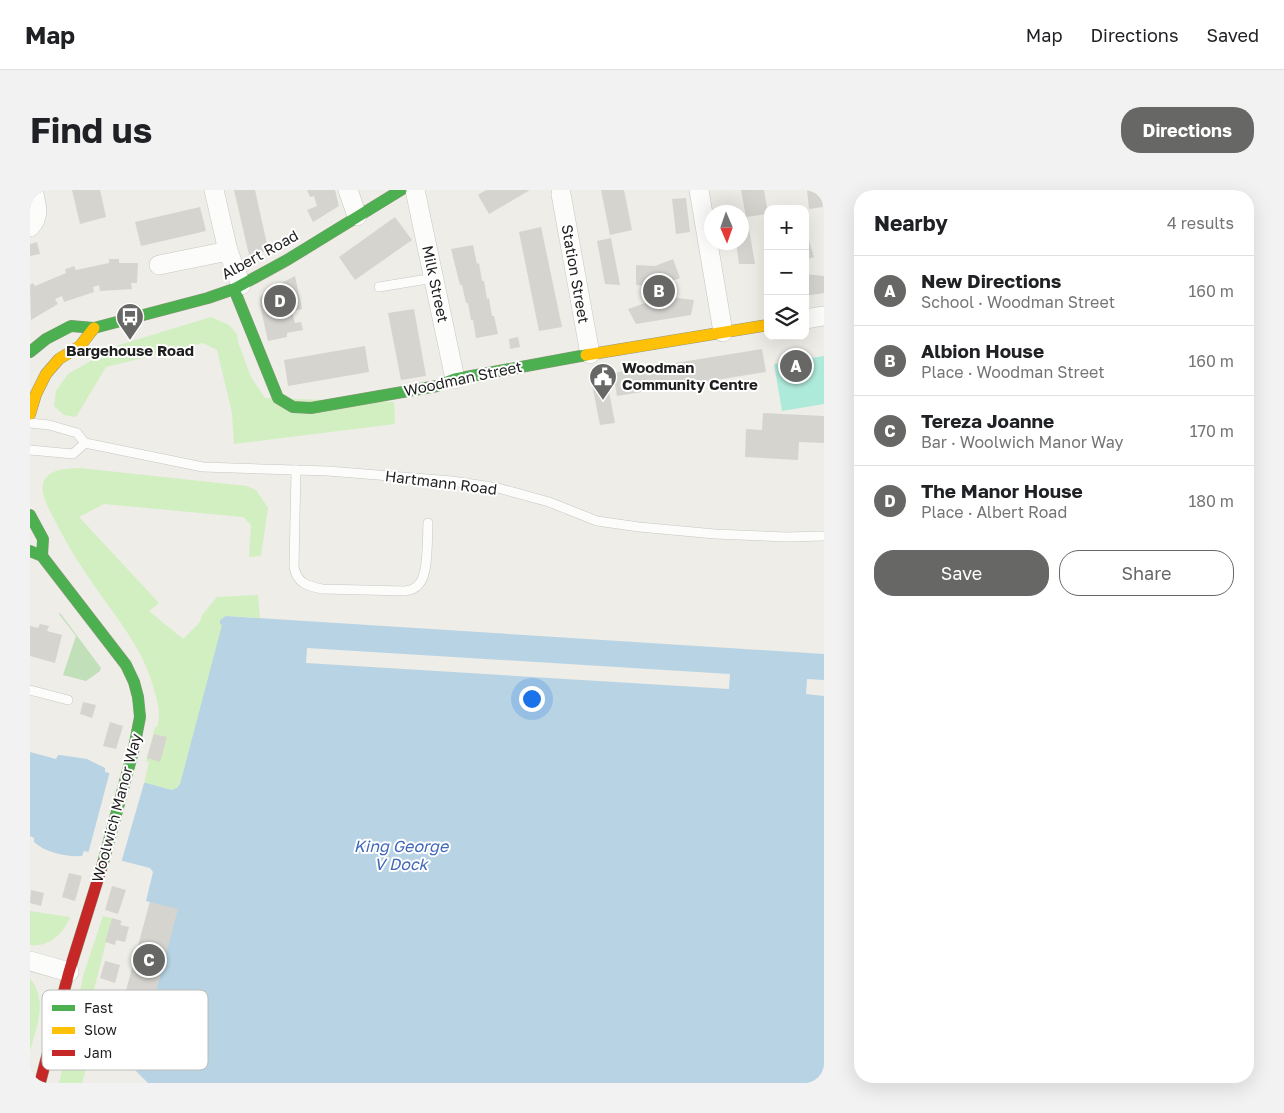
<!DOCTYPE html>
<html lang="en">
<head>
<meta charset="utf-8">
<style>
  :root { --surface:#fff; --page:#f2f2f2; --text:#202124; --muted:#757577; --line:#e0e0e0; --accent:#676765 }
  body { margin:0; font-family:"Golos Text",sans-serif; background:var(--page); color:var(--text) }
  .controls { position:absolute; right:15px; top:15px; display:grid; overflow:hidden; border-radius:10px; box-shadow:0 5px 20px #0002 }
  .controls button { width:45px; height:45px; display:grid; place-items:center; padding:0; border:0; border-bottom:1px solid var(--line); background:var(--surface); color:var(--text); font:25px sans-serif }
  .compass { position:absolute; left:674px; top:15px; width:45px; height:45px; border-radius:50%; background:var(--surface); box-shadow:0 5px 20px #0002; rotate:178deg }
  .you { position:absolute; left:501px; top:508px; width:18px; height:18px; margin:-12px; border:4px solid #fff; border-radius:50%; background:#1a73e8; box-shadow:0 0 0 8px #1a73e833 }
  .badge { display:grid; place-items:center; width:32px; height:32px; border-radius:50%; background:var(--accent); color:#fff; font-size:16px; font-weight:700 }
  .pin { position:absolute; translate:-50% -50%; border:2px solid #fff; box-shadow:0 1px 5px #0006 }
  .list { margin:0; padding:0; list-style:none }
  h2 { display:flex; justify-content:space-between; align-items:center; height:65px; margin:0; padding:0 20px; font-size:21px }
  h2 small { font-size:16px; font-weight:400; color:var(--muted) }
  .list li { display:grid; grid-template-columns:32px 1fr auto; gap:15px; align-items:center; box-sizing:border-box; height:70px; padding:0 20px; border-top:1px solid var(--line) }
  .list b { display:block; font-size:19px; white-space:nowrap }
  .list p { margin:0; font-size:16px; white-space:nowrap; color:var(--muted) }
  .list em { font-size:16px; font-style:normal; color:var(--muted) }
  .actions { display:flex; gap:10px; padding:15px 20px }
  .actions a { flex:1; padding:11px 0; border:1px solid var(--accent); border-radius:20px; text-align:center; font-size:18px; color:var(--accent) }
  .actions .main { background:var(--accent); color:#fff }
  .icon { flex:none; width:28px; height:28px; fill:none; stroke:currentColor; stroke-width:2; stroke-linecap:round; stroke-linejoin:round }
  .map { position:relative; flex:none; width:794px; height:893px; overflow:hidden; border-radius:20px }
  header { display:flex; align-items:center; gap:30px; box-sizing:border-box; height:70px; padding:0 25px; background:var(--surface); border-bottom:1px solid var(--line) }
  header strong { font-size:24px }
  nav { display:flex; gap:28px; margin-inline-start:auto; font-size:18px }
  .intro { display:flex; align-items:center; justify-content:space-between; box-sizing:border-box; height:120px; padding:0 30px }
  h1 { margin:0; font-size:35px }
  .button { padding:12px 22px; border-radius:20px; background:var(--accent); color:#fff; font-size:18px; font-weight:700 }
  main { display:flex; gap:30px; padding:0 30px }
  aside { flex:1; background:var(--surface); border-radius:20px; box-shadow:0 5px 20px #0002 }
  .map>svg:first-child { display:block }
</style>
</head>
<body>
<header>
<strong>Map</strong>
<nav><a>Map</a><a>Directions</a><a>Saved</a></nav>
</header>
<div class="intro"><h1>Find us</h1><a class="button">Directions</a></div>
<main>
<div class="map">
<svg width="794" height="893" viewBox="0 0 794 893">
  <rect width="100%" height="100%" fill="#eeede7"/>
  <g fill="#d2efc2">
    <path d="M 181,127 L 199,135 L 207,144 L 208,152 L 221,187 L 235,208 L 364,212 L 365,234 L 204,254 L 202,223 L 187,160 L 173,153 L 76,177 L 46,227 L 34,225 L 24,216 L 26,201 L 38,184 L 59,172 L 76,159 Z"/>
    <path d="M 50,278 L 217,296 L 226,300 L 238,318 L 231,366 L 219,367 L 221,335 L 213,327 L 74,314 L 49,327 L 129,413 L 119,421 L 153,449 L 170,432 L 172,425 L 187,407 L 228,405 L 230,428 L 197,426 L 193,435 L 150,594 L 147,598 L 143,600 L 114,593 L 119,572 L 116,571 L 125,537 L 127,537 C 131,525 128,514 125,503 C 114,457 84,426 59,388 C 45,368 33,347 22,325 C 17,315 8,299 15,289 C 22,278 39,279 50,278 Z"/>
    <path d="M 0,721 L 40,727 C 33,744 20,757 0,755 Z"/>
    <path d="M 73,726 L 82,728 L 50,856 C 57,872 57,876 52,893 L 29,893 L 54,783 Z"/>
    <path d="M 0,788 C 18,812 7,835 0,861 Z"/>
  </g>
  <path fill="#c1dfb9" d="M 30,423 L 71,478 L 70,481 L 56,491 L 33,485 L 46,446 L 29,424 Z"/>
  <path fill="#aeeada" d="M 794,166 L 794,214 L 752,221 L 744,174 Z"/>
  <path fill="#b7d3e4" d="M 196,426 L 794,464 L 794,893 L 118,893 L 87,862 L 85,863 C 75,853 86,832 89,820 L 91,820 L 120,712 L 116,711 L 123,682 L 120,678 L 54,661 L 52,666 C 37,667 16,663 4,652 L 4,648 L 0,646 L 0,562 L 26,569 L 28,565 L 30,565 L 57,569 L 75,578 L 75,582 L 142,600 L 147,598 L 150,594 L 192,435 L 190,434 L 190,430 Z"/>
  <g fill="#eeede7">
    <path d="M 277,458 L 700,484 L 699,499 L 276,473 Z"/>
    <path d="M 777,489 L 794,490 L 794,506 L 776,504 Z"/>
    <path d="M 80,581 L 115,590 L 91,673 L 58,664 Z"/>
  </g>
  <g fill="#d6d4cf">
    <path d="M 42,0 L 70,0 L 76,27 L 50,34 Z"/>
    <path d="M 204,0 L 225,0 L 238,59 L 224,68 L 219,65 Z"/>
    <path d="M 277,0 L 305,0 L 309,16 L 283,32 L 277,20 L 287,16 L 284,6 L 280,7 Z"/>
    <path d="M 456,0 L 500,0 L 459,24 L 448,5 Z"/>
    <path d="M 571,0 L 594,0 L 602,40 L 580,45 Z"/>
    <path d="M 711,0 L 734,0 L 738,24 L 716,27 Z"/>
    <path d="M 777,0 L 791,0 L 793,17 L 779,19 Z"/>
    <path d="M 656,8 L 660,42 L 646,44 L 642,9 Z"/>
    <path d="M 170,17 L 176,41 L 111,56 L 105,32 Z"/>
    <path d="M 365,27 L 382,50 L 325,90 L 309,67 Z"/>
    <path d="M 717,27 L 725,74 L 709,74 L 706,52 L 712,52 L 712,28 Z"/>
    <path d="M 511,37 L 532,137 L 509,141 L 489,42 Z"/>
    <path d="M 778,47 L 784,67 L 775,70 L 775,48 Z"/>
    <path d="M 581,48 L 590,95 L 575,94 L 567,51 Z"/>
    <path d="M 7,52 L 10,64 L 0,66 L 0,54 Z"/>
    <path d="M 443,55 L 447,74 L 449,73 L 452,91 L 454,91 L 457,109 L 459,108 L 462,126 L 464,126 L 468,144 L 446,148 L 443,130 L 441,130 L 438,113 L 436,113 L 432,95 L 430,95 L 421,59 Z"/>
    <path d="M 79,69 L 89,69 L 89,73 L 108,73 L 107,93 L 101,93 L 102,99 L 70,101 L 69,95 L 63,97 L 64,102 L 34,112 L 32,106 L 25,109 L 28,114 L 1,130 L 0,95 L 3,93 L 5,96 L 36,83 L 35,79 L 39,78 L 44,76 L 46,80 L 79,73 Z"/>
    <path d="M 643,69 L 650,88 L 637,93 L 639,107 L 664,110 L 661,125 L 606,134 L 598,119 L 621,111 L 620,96 L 606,95 L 606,75 L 625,76 Z"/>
    <path d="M 775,84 L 794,86 L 794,103 L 775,106 Z"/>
    <path d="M 265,86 L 272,119 L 262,121 L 265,133 L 271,132 L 273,140 L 257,143 L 257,147 L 238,151 L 230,115 L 230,108 L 236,101 Z"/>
    <path d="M 384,119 L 396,186 L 371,190 L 358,123 Z"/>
    <path d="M 488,147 L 490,157 L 480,159 L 479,149 Z"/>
    <path d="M 335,156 L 339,182 L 258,196 L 254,170 Z"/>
    <path d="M 732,159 L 736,182 L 587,206 L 583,183 Z"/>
    <path d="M 576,186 L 585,233 L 570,235 L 561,189 Z"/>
    <path d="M 733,223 L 794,226 L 794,253 L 769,252 L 768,270 L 715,267 L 716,239 L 732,240 Z"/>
    <path d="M 10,434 L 19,436 L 17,441 L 32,445 L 25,473 L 0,466 L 0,436 L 8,438 Z"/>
    <path d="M 53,512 L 66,515 L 62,528 L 50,524 Z"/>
    <path d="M 80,532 L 93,536 L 86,559 L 73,556 Z"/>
    <path d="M 124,544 L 137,547 L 130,572 L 117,568 Z"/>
    <path d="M 39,683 L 52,686 L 45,711 L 32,707 Z"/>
    <path d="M 82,696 L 96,700 L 88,724 L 75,720 Z"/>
    <path d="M 1,700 L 14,703 L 11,716 L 0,713 Z"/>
    <path d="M 120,712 L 148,719 L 119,828 L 91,820 Z"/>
    <path d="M 82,728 L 92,731 L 90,735 L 99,737 L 95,752 L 86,750 L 85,755 L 75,752 Z"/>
    <path d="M 75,771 L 90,775 L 85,793 L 70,788 Z"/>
  </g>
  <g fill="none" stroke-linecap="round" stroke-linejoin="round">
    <defs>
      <g id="lane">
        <path d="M 349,97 L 404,88"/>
        <path d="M 0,233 L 19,235 L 47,243 L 55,253 L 173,277 L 298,281 L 422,291 L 468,298 L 519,312 L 567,331 L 609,337 L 685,344 L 757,347 L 794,346"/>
        <path d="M 0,260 L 43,264 L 55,253"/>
        <path d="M 266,280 L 264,377 C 267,393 277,396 292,399 L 375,401 C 381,400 385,399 389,394 C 399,384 397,347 398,333"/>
        <path d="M 0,500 L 38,510"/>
      </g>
      <g id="street">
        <path d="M 184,0 L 198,61 L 211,95"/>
        <path d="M 318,0 L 327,26"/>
        <path d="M 385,0 L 425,189"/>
        <path d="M 669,0 L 693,142"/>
        <path d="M 531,4 L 560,164"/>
        <path d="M 0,37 C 11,26 6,14 3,0"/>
        <path d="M 129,75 L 198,61"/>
        <path d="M 775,129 L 794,126"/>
        <path d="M 0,771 L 39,782"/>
      </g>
      <g id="fast">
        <path d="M 204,99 L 248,208 L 263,217 L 281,218 L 407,196 L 425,189 L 556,165"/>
        <path d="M 0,162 L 16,149 L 41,136 L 64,138 L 178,108 L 204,99 L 257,70 L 371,0"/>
        <path d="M 0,325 L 13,349 L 12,366"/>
        <path d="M 0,361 L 12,366 L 96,475 L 104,492 L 108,507 L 110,527 L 104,558 L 73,673"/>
      </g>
      <g id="slow">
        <path d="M 556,165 L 738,135"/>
        <path d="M 0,224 L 6,204 L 16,184 L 29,169 L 50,156 L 64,138"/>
      </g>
      <path id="jam" d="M 10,893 L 39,782 L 73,673"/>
    </defs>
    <use href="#lane" stroke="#c6c6c3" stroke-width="10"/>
    <use href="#street" stroke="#c6c6c3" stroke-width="20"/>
    <use href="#fast" stroke="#92987e" stroke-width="12"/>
    <use href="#slow" stroke="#92987e" stroke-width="12"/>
    <use href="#jam" stroke="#92987e" stroke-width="12"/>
    <use href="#lane" stroke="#fcfcfb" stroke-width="9"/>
    <use href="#street" stroke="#fcfcfb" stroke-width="19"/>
    <use href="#fast" stroke="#4caf50" stroke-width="11"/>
    <use href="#slow" stroke="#ffc107" stroke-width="11"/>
    <use href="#jam" stroke="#c62828" stroke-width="11"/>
  </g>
  <defs>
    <symbol id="bus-pin" viewBox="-11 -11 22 30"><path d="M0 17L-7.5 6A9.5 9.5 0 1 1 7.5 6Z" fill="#676765" stroke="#fff"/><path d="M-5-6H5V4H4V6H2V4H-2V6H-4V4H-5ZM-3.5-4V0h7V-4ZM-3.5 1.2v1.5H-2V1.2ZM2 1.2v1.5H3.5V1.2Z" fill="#fff"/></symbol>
    <symbol id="civic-pin" viewBox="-11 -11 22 30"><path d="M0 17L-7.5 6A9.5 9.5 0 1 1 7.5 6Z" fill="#676765" stroke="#fff"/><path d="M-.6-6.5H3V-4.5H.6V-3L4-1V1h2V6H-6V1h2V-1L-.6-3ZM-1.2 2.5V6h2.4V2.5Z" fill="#fff"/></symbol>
  </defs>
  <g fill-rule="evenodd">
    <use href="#bus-pin" x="84" y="111" width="32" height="43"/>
    <use href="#civic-pin" x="557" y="171" width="32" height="43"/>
  </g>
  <g text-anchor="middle" stroke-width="4" stroke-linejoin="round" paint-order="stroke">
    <g font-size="15" fill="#1f1f1f" stroke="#fff">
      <text transform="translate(230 65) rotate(-29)" y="5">Albert Road</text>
      <text transform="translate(545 84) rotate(80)" y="5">Station Street</text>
      <text transform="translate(405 94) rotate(78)" y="5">Milk Street</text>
      <text transform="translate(433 189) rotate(-12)" y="5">Woodman Street</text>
      <text transform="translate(411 293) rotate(7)" y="5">Hartmann Road</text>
      <text transform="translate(87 618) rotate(-75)" y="5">Woolwich Manor Way</text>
    </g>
    <g font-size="15" font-weight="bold" fill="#1f1f1f" stroke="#fff">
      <text x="100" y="166">Bargehouse Road</text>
      <text x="592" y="183" text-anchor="start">Woodman<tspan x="592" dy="17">Community Centre</tspan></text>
    </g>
    <g font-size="16" font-style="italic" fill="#4168b9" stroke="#fff">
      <text x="371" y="662">King George<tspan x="371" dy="18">V Dock</tspan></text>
    </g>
  </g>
  <rect x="12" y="800" width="166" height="80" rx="8" fill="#fff" stroke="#bcbcbc" stroke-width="1"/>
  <rect x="22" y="815" width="23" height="6" fill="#4caf50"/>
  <rect x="22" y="837" width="23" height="7" fill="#ffc107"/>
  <rect x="22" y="860" width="23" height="6" fill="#c62828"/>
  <g font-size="14" fill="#1f1f1f">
    <text x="54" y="823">Fast</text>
    <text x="54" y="845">Slow</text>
    <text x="54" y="868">Jam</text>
  </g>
</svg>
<div class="controls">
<button>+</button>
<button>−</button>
<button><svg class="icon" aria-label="layers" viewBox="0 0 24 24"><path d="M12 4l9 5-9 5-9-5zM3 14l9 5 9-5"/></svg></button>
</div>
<svg class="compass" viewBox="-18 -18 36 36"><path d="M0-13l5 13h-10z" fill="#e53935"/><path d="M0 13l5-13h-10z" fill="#757577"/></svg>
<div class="you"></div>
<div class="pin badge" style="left:766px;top:176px">A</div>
<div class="pin badge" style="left:629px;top:101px">B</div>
<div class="pin badge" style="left:119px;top:770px">C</div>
<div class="pin badge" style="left:250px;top:111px">D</div>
</div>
<aside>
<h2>Nearby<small>4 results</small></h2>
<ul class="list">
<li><span class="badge">A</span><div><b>New Directions</b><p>School · Woodman Street</p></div><em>160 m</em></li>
<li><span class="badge">B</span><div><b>Albion House</b><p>Place · Woodman Street</p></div><em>160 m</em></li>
<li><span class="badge">C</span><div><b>Tereza Joanne</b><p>Bar · Woolwich Manor Way</p></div><em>170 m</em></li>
<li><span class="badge">D</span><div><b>The Manor House</b><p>Place · Albert Road</p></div><em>180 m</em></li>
</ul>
<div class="actions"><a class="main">Save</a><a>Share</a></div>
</aside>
</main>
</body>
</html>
